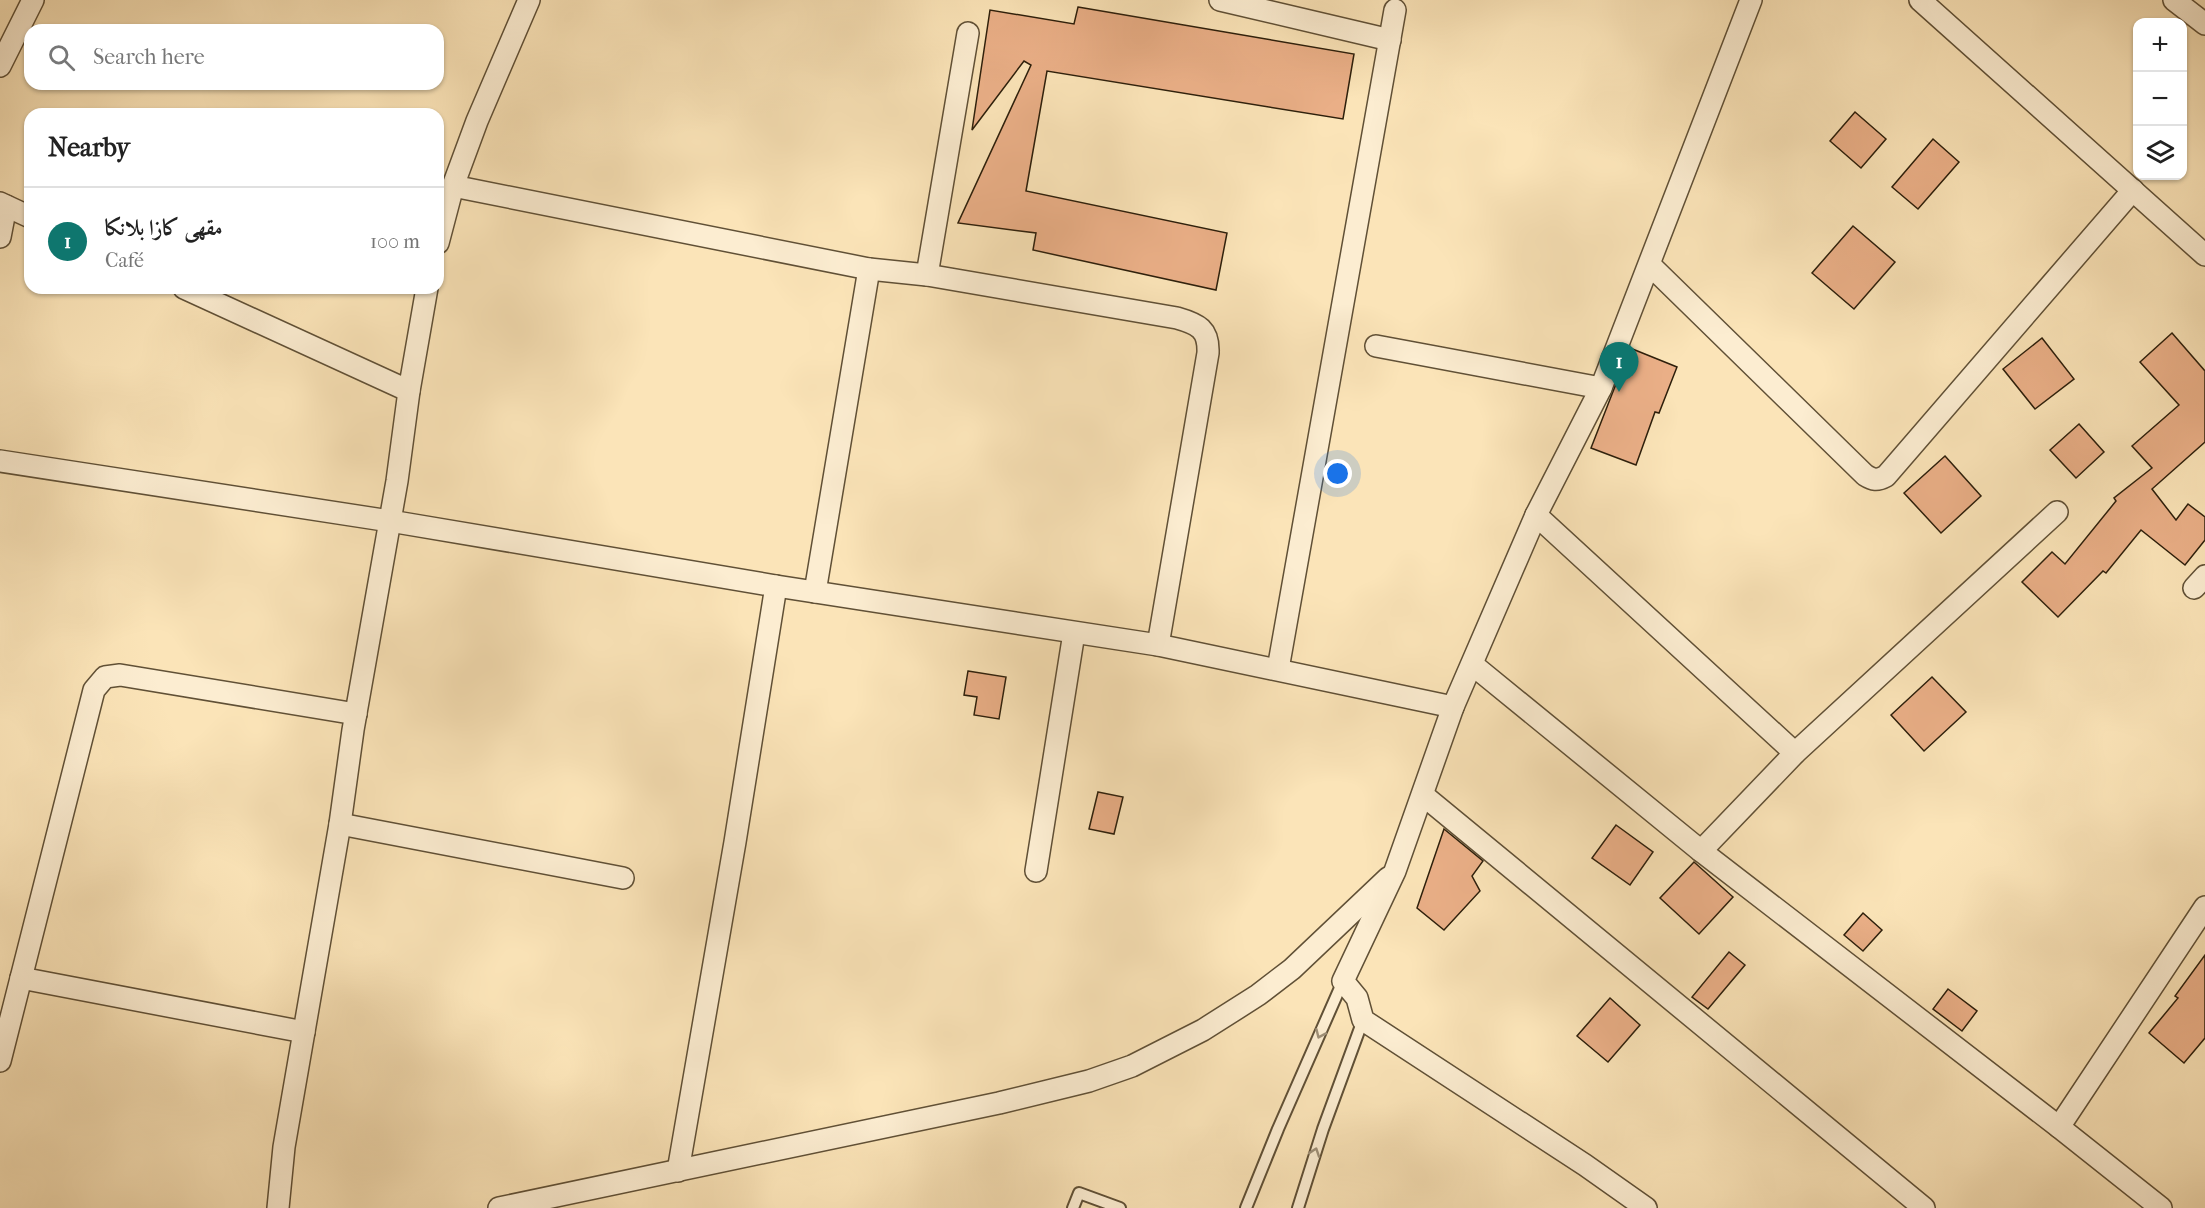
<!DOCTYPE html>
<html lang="en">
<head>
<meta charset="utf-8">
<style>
  :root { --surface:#fff; --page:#f2f2f2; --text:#222; --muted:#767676; --line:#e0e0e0; --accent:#0f766e }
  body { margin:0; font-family:"IM FELL French Canon",Amiri,serif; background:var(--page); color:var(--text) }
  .controls { position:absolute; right:18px; top:18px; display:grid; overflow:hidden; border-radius:12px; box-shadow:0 2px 4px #0004 }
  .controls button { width:54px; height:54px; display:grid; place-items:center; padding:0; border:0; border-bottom:2px solid var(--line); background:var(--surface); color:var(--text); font:30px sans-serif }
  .you { position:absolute; left:1338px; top:474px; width:21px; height:21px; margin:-15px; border:4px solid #fff; border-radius:50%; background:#1a73e8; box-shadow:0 0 0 9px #1a73e833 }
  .badge { display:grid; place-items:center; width:39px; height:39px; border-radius:50%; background:var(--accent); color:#fff; font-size:20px; font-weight:700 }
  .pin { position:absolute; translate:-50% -50px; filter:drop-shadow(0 2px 3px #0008) }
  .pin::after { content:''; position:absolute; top:32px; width:21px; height:18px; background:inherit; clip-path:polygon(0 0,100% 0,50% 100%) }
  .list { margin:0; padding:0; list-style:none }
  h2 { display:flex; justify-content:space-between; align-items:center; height:78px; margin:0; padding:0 24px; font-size:26px }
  h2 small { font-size:20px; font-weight:400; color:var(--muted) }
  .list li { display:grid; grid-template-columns:39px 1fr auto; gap:18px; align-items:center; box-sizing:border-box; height:108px; padding:0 24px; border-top:2px solid var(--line) }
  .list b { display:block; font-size:22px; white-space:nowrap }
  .list p { margin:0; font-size:20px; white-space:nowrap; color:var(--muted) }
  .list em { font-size:20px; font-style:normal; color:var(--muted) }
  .icon { flex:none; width:33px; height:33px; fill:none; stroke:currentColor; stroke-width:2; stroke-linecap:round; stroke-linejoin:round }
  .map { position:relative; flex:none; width:2205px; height:1208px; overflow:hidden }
  .search { position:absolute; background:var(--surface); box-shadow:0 2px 4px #0004; left:24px; top:24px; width:420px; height:66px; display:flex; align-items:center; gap:15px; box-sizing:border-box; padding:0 21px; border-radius:18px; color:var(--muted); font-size:22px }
  .panel { position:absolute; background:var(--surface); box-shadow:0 2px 4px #0004; left:24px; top:108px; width:420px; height:186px; border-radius:18px }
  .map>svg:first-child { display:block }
</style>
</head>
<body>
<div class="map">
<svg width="2205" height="1208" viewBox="0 0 2205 1208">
  <rect width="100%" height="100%" fill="#fbe4b8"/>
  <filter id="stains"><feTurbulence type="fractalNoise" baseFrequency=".00333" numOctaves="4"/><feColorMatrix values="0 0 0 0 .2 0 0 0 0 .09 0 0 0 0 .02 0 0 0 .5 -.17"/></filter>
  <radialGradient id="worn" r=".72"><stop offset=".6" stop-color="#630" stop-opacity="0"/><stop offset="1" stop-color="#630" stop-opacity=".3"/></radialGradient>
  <g fill="#eaaf87" stroke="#2d1f0b" stroke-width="1.5">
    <path d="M 1078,7 L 1354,54 L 1343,119 L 1047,71 L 1026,191 L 1227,233 L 1216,290 L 1033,250 L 1036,233 L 958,223 L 1031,65 L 1024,61 L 972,130 L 990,10 L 1074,24 Z"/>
    <path d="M 1855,112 L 1886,139 L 1861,168 L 1830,141 Z"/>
    <path d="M 1933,139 L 1959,162 L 1918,209 L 1892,187 Z"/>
    <path d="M 1853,226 L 1895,262 L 1854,309 L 1812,273 Z"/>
    <path d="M 2172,333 L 2205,371 L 2205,442 L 2152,489 L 2176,520 L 2188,504 L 2205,517 L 2205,540 L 2185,565 L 2141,530 L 2106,573 L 2103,571 L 2058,617 L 2022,582 L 2052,552 L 2065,564 L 2116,501 L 2114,498 L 2152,468 L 2132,446 L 2179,405 L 2140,362 Z"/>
    <path d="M 2042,338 L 2074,379 L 2035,409 L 2003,369 Z"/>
    <path d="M 1630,348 L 1677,367 L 1659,413 L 1655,412 L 1636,465 L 1591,448 Z"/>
    <path d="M 2079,424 L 2104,452 L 2076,478 L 2050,450 Z"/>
    <path d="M 1945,456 L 1981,496 L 1941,533 L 1904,493 Z"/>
    <path d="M 968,671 L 1006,677 L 999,719 L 974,715 L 977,697 L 964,695 Z"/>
    <path d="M 1932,677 L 1966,712 L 1924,751 L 1891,715 Z"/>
    <path d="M 1098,792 L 1123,797 L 1114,834 L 1089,829 Z"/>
    <path d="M 1616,825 L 1653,852 L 1630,885 L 1592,858 Z"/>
    <path d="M 1444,829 L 1483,861 L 1472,876 L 1480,891 L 1444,930 L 1417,908 Z"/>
    <path d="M 1694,862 L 1733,897 L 1699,934 L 1660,898 Z"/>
    <path d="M 1863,913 L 1882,930 L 1863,951 L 1844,935 Z"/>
    <path d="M 1729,952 L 1745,965 L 1708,1009 L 1692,997 Z"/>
    <path d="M 2205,955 L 2205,1038 L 2184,1063 L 2149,1033 L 2178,998 L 2175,996 Z"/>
    <path d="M 1948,989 L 1977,1011 L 1962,1031 L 1933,1009 Z"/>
    <path d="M 1610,998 L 1640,1025 L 1608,1062 L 1577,1036 Z"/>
  </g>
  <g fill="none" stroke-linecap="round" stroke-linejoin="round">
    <defs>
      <g id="lane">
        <path d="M 1073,1208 L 1079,1193 L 1120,1208"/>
        <path d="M 1246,1208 L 1278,1129 L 1343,981"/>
        <path d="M 1298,1208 L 1323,1129 L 1363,1020"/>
      </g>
      <g id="street">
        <path d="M 1220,0 L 1390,40"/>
        <path d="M 1920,0 L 2205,255"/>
        <path d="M 2174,0 L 2205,24"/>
        <path d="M 0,66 L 33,0"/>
        <path d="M 453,186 L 869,269 L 927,275 L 1177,318 C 1198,324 1209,329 1208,353 L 1158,645"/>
        <path d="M 0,203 L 30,217"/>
        <path d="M 0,237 L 6,206"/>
        <path d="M 438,243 L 453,186 L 477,121 L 529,0"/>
        <path d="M 1650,265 L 1865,475 C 1873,480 1877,481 1886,476 L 2133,190"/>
        <path d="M 927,275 L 968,33"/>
        <path d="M 184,288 L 409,391"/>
        <path d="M 1376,346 L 1601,388"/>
        <path d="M 0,461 L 390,521 L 776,586 L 1158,645 L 1453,707"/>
        <path d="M 1536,515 L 1795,753"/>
        <path d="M 2194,588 L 2205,576"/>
        <path d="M 815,592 L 869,269"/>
        <path d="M 1473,665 L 1701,851 L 2059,1127 L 2161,1208"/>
        <path d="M 1278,669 L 1395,10"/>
        <path d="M 1423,795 L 1924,1208"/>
        <path d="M 340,824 L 623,878"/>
        <path d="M 1701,851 L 1795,753 L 2057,512"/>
        <path d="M 1036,871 L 1074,633"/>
        <path d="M 21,978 L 304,1032"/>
        <path d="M 0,1061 L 94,690 L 105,677 L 120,675 L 356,714"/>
        <path d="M 2059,1127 L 2205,907"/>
        <path d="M 678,1171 L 735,842 L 776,586"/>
        <path d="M 278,1208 L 284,1147 L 340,824 L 353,730 L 397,481 L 409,391 L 427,288"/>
        <path d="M 499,1208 L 999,1103 L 1089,1081 L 1132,1066 L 1203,1030 L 1258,995 L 1292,969 L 1388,878"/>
        <path d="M 1646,1208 L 1585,1165 L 1363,1020 L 1357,998 L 1343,981 L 1395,871 L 1453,707 L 1536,515 L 1601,388 L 1751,0"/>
      </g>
    </defs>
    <use href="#lane" stroke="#605036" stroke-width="14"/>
    <use href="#street" stroke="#605036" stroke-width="24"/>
    <use href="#lane" stroke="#fcedd1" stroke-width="10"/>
    <use href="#street" stroke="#fcedd1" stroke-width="21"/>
  </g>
  <defs><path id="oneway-chevron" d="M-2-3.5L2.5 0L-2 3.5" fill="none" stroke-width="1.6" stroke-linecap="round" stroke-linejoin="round" transform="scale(1.5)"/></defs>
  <g stroke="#9f9078">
    <use href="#oneway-chevron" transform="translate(1320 1034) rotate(114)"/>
    <use href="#oneway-chevron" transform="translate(1315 1152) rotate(-71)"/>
  </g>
  <rect width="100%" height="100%" filter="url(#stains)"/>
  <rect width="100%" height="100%" fill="url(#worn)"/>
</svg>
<div class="controls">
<button>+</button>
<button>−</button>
<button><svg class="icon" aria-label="layers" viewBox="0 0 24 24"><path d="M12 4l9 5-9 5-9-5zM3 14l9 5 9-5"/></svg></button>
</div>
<div class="you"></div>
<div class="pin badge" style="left:1619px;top:392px">1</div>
<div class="search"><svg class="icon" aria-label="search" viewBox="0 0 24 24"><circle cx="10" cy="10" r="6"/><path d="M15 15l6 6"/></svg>Search here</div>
<section class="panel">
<h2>Nearby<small></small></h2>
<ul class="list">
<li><span class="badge">1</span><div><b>مقهى كازا بلانكا</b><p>Café</p></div><em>100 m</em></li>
</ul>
</section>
</div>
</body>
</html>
